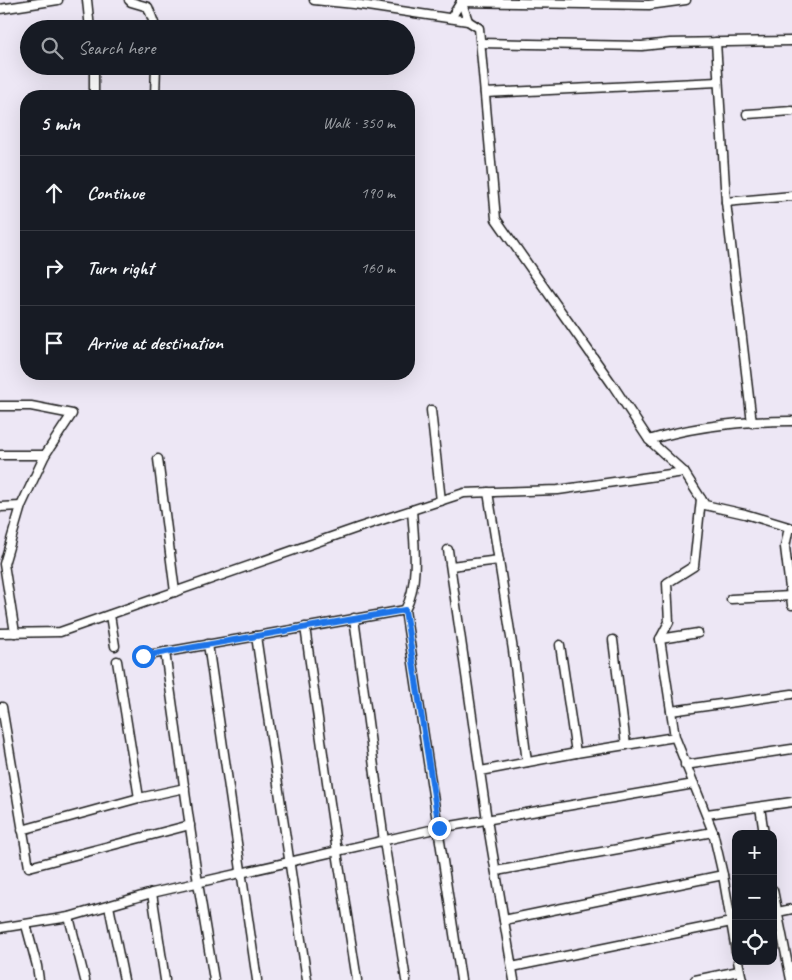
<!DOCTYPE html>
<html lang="en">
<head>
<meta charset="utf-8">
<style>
  :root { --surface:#171b24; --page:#242831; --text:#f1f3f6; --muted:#9ea1a6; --line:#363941 }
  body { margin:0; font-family:Caveat,sans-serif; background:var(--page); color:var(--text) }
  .controls { position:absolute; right:15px; bottom:15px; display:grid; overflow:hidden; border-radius:10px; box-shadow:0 5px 20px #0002 }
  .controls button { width:45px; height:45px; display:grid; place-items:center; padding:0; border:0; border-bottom:1px solid var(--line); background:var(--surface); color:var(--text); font:25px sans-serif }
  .stop { position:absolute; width:15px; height:15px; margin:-11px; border:4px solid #1a73e8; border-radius:50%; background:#fff }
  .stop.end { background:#1a73e8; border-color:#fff; box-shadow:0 1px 5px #0008 }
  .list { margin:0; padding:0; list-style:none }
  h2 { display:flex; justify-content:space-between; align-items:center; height:65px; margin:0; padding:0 20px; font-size:21px }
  h2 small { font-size:16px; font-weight:400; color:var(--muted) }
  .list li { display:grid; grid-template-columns:32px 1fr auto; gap:15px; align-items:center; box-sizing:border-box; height:75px; padding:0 20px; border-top:1px solid var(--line) }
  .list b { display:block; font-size:19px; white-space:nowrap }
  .list em { font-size:16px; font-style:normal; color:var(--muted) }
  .icon { flex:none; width:28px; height:28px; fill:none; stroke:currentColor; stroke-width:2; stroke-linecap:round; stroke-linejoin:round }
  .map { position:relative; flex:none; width:792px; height:980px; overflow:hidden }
  .search { position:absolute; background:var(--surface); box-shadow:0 5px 20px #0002; left:20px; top:20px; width:395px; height:55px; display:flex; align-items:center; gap:12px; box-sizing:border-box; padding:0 18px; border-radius:28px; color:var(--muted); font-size:19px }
  .panel { position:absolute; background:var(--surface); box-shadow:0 5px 20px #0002; left:20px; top:90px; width:395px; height:290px; border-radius:20px }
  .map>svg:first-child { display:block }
</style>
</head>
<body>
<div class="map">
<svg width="792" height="980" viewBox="0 0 792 980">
  <rect width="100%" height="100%" fill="#ede7f5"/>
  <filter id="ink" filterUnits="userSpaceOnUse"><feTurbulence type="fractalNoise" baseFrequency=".02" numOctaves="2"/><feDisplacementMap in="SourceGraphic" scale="10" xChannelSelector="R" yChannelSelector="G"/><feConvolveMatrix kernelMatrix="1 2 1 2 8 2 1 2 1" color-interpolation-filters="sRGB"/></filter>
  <g filter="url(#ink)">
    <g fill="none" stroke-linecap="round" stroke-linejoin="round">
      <defs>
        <g id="minor">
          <path d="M 87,0 L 90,29"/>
          <path d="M 129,0 L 131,2 L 148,7 L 154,23 L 155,29"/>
          <path d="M 314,0 L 354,4 L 468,21 L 479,28 L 496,219 L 612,384 L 649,440 L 684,472 L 705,505 L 745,514 L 792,528"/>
          <path d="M 461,0 L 468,21"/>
          <path d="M 461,2 L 649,5 L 686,0"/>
          <path d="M 0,9 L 58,0"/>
          <path d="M 451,18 L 461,2"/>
          <path d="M 716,42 L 726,202 L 752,423"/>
          <path d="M 481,43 L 642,46 L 670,43 L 792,41"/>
          <path d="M 485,93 L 718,82"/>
          <path d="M 94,96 L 94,66"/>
          <path d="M 155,96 L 156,66"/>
          <path d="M 747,114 L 792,111"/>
          <path d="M 726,202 L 792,196"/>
          <path d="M 0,406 L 31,406 L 72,414 L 45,455 L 21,506 L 4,564 L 15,633"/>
          <path d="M 431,410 L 441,501"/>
          <path d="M 649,440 C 695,426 744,421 792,421"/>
          <path d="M 0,455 L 45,455"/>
          <path d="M 158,459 L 175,592"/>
          <path d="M 488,492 L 513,650 L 527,762"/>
          <path d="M 701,499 L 694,566 L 667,583 L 669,622 L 660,639 L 675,737 L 713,832 L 723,875 L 736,951"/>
          <path d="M 0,507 L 21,506"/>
          <path d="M 412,510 C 414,540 420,583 405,610 L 461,980"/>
          <path d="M 789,527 L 785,547 L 792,605"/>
          <path d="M 448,550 L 487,820 L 514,980"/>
          <path d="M 451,566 L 499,560"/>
          <path d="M 731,599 L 791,596"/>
          <path d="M 110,615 L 115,646"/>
          <path d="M 354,618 L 384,841 L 406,980"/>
          <path d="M 305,627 L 337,852 L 357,980"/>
          <path d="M 0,633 L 60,632 L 357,528 L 464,493 L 558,490 L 684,472"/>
          <path d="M 256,636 L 307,980"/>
          <path d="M 660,639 L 698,633"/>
          <path d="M 613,640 L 626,745"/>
          <path d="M 208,644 L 257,980"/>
          <path d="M 560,645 L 576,753"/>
          <path d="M 165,652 L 198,883 L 214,980"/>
          <path d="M 143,656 L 405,610"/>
          <path d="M 117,661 L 139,798"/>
          <path d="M 2,707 L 29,867 L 190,825"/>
          <path d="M 671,711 L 792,694"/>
          <path d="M 685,765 L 792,749"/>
          <path d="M 481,771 L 576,753 L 675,737"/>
          <path d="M 760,807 L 764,834"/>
          <path d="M 707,814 L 792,802"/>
          <path d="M 22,830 L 139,798 L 185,788"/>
          <path d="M 496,871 L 713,832"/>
          <path d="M 773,890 L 791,980"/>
          <path d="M 152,893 L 165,980"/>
          <path d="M 109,906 L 124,980"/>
          <path d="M 773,913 L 792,909"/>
          <path d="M 69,917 L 85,980"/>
          <path d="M 504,920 L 723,875"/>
          <path d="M 26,925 L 37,966 L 39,980"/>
          <path d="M 0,928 L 69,917 L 152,893 L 439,828 L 694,784"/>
          <path d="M 738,961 L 742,980"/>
          <path d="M 512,967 L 736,921"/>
          <path d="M 695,980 L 739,971"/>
        </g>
      </defs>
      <use href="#minor" stroke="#1c1c1c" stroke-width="11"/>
      <use href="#minor" stroke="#fff" stroke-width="8"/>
    </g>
  </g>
  <g fill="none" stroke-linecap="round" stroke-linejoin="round" filter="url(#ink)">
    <path stroke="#1a73e8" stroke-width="6" d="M 143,656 L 405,610 L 439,828"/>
  </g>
</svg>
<div class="controls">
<button>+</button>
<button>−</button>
<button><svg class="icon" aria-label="locate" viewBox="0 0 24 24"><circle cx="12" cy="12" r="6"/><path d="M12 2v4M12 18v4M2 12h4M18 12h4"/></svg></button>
</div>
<div class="stop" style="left:143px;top:656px"></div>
<div class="stop end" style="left:439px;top:828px"></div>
<div class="search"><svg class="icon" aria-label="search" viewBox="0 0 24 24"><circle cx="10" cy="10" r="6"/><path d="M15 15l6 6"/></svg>Search here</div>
<section class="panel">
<h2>5 min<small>Walk · 350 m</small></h2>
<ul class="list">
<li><svg class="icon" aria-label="ahead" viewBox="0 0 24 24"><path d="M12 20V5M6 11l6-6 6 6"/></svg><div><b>Continue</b></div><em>190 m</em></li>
<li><svg class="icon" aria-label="right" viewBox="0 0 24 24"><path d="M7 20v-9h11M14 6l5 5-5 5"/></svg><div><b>Turn right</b></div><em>160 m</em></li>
<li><svg class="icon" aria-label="arrive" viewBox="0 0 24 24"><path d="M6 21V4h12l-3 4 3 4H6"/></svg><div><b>Arrive at destination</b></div></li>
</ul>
</section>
</div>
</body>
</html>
